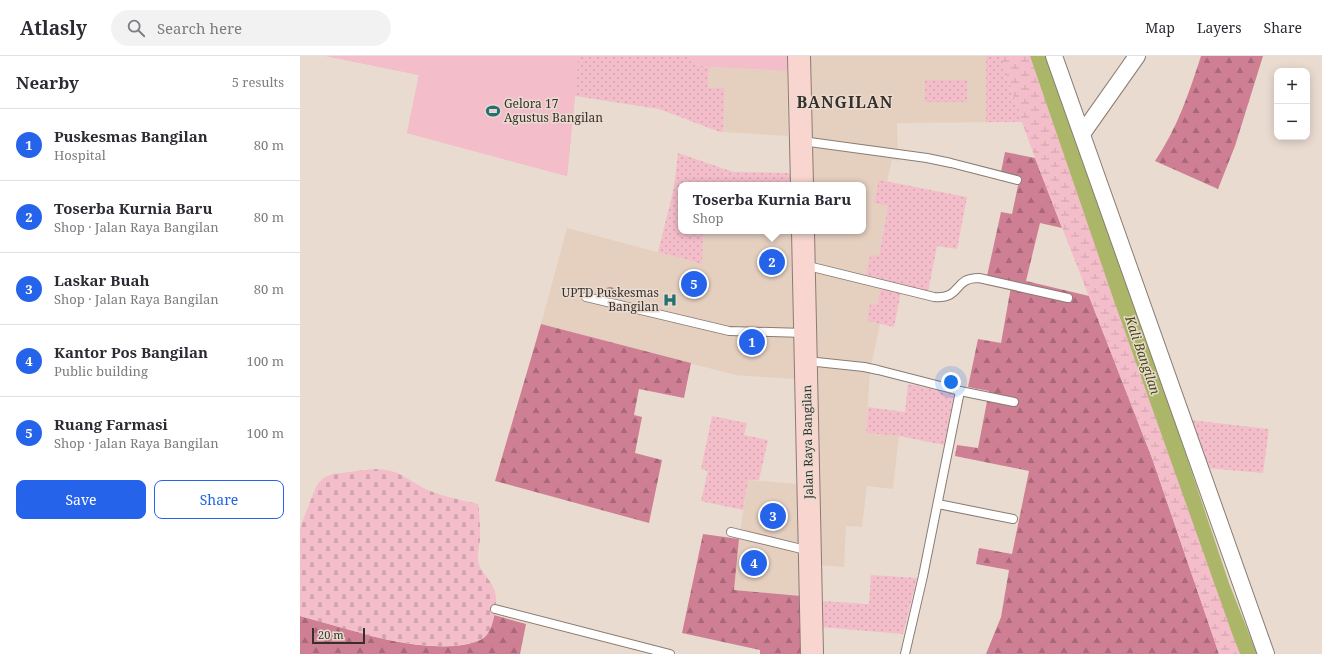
<!DOCTYPE html>
<html lang="en">
<head>
<meta charset="utf-8">
<style>
  :root { --surface:#fff; --page:#f2f2f3; --text:#2b2b33; --muted:#7c7c81; --line:#e1e1e2; --accent:#2563eb }
  body { margin:0; font-family:"Noto Serif",serif; background:var(--page); color:var(--text) }
  .controls { position:absolute; right:12px; top:12px; display:grid; overflow:hidden; border-radius:8px; box-shadow:0 2px 10px #0003 }
  .controls button { width:36px; height:36px; display:grid; place-items:center; padding:0; border:0; border-bottom:1px solid var(--line); background:var(--surface); color:var(--text); font:20px sans-serif }
  .scale { position:absolute; left:12px; bottom:10px; width:53px; box-sizing:border-box; padding-left:4px; border:2px solid #36302c; border-top:0; font-size:11px; line-height:14px; white-space:nowrap; color:#36302c; -webkit-text-stroke:3px #eadbd0; paint-order:stroke }
  .you { position:absolute; left:651px; top:326px; width:14px; height:14px; margin:-10px; border:3px solid #fff; border-radius:50%; background:#1a73e8; box-shadow:0 0 0 6px #1a73e833 }
  .badge { display:grid; place-items:center; width:26px; height:26px; border-radius:50%; background:var(--accent); color:#fff; font-size:13px; font-weight:700 }
  .pin { position:absolute; translate:-50% -50%; border:2px solid #fff; box-shadow:0 1px 4px #0006 }
  .popup { position:absolute; left:378px; top:126px; width:188px; height:52px; box-sizing:border-box; display:grid; place-content:center; border-radius:8px; background:var(--surface); filter:drop-shadow(0 1px 3px #0005); font-size:13px; white-space:nowrap; color:var(--muted) }
  .popup b { font-size:15px; color:var(--text) }
  .popup::after { content:''; position:absolute; left:50%; top:100%; margin-left:-8px; border:8px solid transparent; border-top-color:var(--surface) }
  .list { margin:0; padding:0; list-style:none }
  h2 { display:flex; justify-content:space-between; align-items:center; height:52px; margin:0; padding:0 16px; font-size:17px }
  h2 small { font-size:13px; font-weight:400; color:var(--muted) }
  .list li { display:grid; grid-template-columns:26px 1fr auto; gap:12px; align-items:center; box-sizing:border-box; height:72px; padding:0 16px; border-top:1px solid var(--line) }
  .list b { display:block; font-size:15px; white-space:nowrap }
  .list p { margin:0; font-size:13px; white-space:nowrap; color:var(--muted) }
  .list em { font-size:13px; font-style:normal; color:var(--muted) }
  .actions { display:flex; gap:8px; padding:12px 16px }
  .actions a { flex:1; padding:9px 0; border:1px solid var(--accent); border-radius:8px; text-align:center; font-size:14px; color:var(--accent) }
  .actions .main { background:var(--accent); color:#fff }
  .icon { flex:none; width:22px; height:22px; fill:none; stroke:currentColor; stroke-width:2; stroke-linecap:round; stroke-linejoin:round }
  .map { position:relative; flex:none; width:1022px; height:598px; overflow:hidden }
  header { display:flex; align-items:center; gap:24px; box-sizing:border-box; height:56px; padding:0 20px; background:var(--surface); border-bottom:1px solid var(--line) }
  header strong { font-size:19px }
  nav { display:flex; gap:22px; margin-inline-start:auto; font-size:14px }
  .search { width:280px; height:36px; background:var(--page); display:flex; align-items:center; gap:10px; box-sizing:border-box; padding:0 14px; border-radius:22px; color:var(--muted); font-size:15px }
  main { display:flex }
  aside { flex:1; background:var(--surface) }
  .map>svg:first-child { display:block }
</style>
</head>
<body>
<header>
<strong>Atlasly</strong>
<div class="search"><svg class="icon" aria-label="search" viewBox="0 0 24 24"><circle cx="10" cy="10" r="6"/><path d="M15 15l6 6"/></svg>Search here</div>
<nav><a>Map</a><a>Layers</a><a>Share</a></nav>
</header>
<main>
<aside>
<h2>Nearby<small>5 results</small></h2>
<ul class="list">
<li><span class="badge">1</span><div><b>Puskesmas Bangilan</b><p>Hospital</p></div><em>80 m</em></li>
<li><span class="badge">2</span><div><b>Toserba Kurnia Baru</b><p>Shop · Jalan Raya Bangilan</p></div><em>80 m</em></li>
<li><span class="badge">3</span><div><b>Laskar Buah</b><p>Shop · Jalan Raya Bangilan</p></div><em>80 m</em></li>
<li><span class="badge">4</span><div><b>Kantor Pos Bangilan</b><p>Public building</p></div><em>100 m</em></li>
<li><span class="badge">5</span><div><b>Ruang Farmasi</b><p>Shop · Jalan Raya Bangilan</p></div><em>100 m</em></li>
</ul>
<div class="actions"><a class="main">Save</a><a>Share</a></div>
</aside>
<div class="map">
<svg width="1022" height="598" viewBox="0 0 1022 598">
  <defs>
    <pattern id="grass-dots" width="8" height="8" patternUnits="userSpaceOnUse"><rect width="8" height="8" fill="#f3bdca"/><path d="M2 2h.1M6 6h.1" fill="none" stroke="#d1a3ae" stroke-width="1.8" stroke-linecap="round"/></pattern>
    <pattern id="forest-firs" width="22" height="20" patternUnits="userSpaceOnUse"><rect width="22" height="20" fill="#ce7f94"/><path d="M5 1l3.5 6h-7zM16 11l3.5 6h-7z" fill="#a86879"/></pattern>
    <pattern id="wetland-marsh" width="20" height="14" patternUnits="userSpaceOnUse"><rect width="20" height="14" fill="#f3bdca"/><path d="M1 5h8M5 5V1M11 12h8M15 12V8" fill="none" stroke="#d1a3ae"/></pattern>
    <pattern id="cemetery-stones" width="16" height="16" patternUnits="userSpaceOnUse"><rect width="16" height="16" fill="#f3bdca"/><path d="M2 7V4a2 2 0 0 1 4 0v3zM10 15v-3a2 2 0 0 1 4 0v3z" fill="#d1a3ae"/></pattern>
  </defs>
  <rect width="100%" height="100%" fill="#eadbd0"/>
  <g fill="#e5d0c0">
    <path d="M 509,0 L 701,0 L 722,66 L 597,67 L 598,105 L 592,104 L 587,126 L 579,125 L 588,149 L 579,200 L 566,219 L 583,223 L 577,249 L 567,265 L 580,268 L 570,315 L 566,377 L 599,380 L 593,433 L 567,430 L 562,471 L 546,470 L 544,511 L 520,509 L 513,175 L 563,175 L 563,129 L 512,129 Z"/>
    <path d="M 409,11 L 487,15 L 488,80 L 423,76 L 425,33 L 408,32 Z"/>
    <path d="M 267,172 L 402,208 L 403,175 L 491,175 L 495,323 L 435,319 L 241,268 Z"/>
    <path d="M 448,424 L 498,428 L 501,540 L 434,534 L 439,483 Z"/>
  </g>
  <g fill="url(#grass-dots)">
    <path d="M 26,0 L 388,0 L 399,9 L 409,11 L 408,32 L 425,32 L 423,76 L 420,76 L 359,53 L 275,40 L 267,120 L 107,77 L 119,19 Z"/>
    <path d="M 686,0 L 701,0 L 722,66 L 686,66 Z"/>
    <rect x="625" y="24" width="42" height="22"/>
    <path d="M 378,97 L 433,116 L 490,117 L 490,129 L 381,129 L 381,175 L 403,175 L 402,208 L 358,196 L 374,132 Z"/>
    <path d="M 579,124 L 667,141 L 657,193 L 637,190 L 627,241 L 601,236 L 594,271 L 567,265 L 570,248 L 577,249 L 583,223 L 566,219 L 570,199 L 579,200 L 588,150 L 574,147 Z"/>
    <path d="M 608,328 L 654,338 L 644,389 L 599,380 L 566,377 L 568,351 L 605,356 Z"/>
    <path d="M 412,360 L 447,367 L 444,379 L 468,384 L 459,424 L 448,424 L 443,454 L 401,445 L 408,415 L 401,413 Z"/>
    <path d="M 890,364 L 969,373 L 963,417 L 906,412 Z"/>
    <path d="M 571,519 L 617,522 L 603,578 L 521,571 L 521,545 L 569,548 Z"/>
  </g>
  <g fill="url(#forest-firs)">
    <path d="M 901,0 L 963,0 L 935,90 L 918,133 L 855,105 C 877,73 889,37 901,0 Z"/>
    <path d="M 705,96 L 735,102 L 762,172 L 740,167 L 726,225 L 789,240 L 852,402 L 919,598 L 686,598 L 701,561 L 709,514 L 676,508 L 679,492 L 712,498 L 729,415 L 655,400 L 657,389 L 678,392 L 689,335 L 668,331 L 678,283 L 701,287 L 712,225 L 687,220 L 701,156 L 712,158 L 720,120 L 701,116 Z"/>
    <path d="M 241,268 L 391,307 L 384,342 L 339,333 L 334,359 L 342,361 L 335,397 L 362,404 L 349,467 L 195,425 Z"/>
    <path d="M 403,478 L 439,483 L 434,534 L 501,540 L 502,598 L 460,598 L 460,594 L 382,577 Z"/>
    <path d="M 194,559 L 226,568 L 220,598 L 0,598 L 0,560 C 22,566 43,572 65,578 C 96,587 153,598 182,583 C 190,577 192,568 194,559 Z"/>
  </g>
  <path fill="url(#wetland-marsh)" d="M 701,0 L 730,0 L 813,242 L 940,598 L 919,598 L 852,402 L 735,102 L 722,66 Z"/>
  <path fill="url(#cemetery-stones)" d="M 73,413 C 102,413 107,425 130,435 C 145,441 162,444 178,448 C 180,460 180,472 180,484 C 179,491 177,499 178,505 C 182,521 197,526 196,546 C 195,558 193,574 184,582 C 155,598 96,587 64,578 C 43,572 21,566 0,560 L 0,472 L 15,433 L 19,426 L 25,421 L 33,418 Z"/>
  <g fill="#f3bdca">
    <path d="M 26,0 L 279,0 L 267,120 L 107,77 L 119,19 Z"/>
    <path d="M 388,0 L 487,0 L 487,15 L 409,11 L 399,9 Z"/>
  </g>
  <path fill="#acb669" d="M 730,0 L 746,0 L 876,369 L 929,527 L 957,598 L 940,598 L 933,580 L 813,242 Z"/>
  <g fill="none" stroke-linecap="round" stroke-linejoin="round">
    <defs>
      <g id="lane">
        <path d="M 502,85 L 627,102 L 651,107 L 717,124"/>
        <path d="M 504,209 L 634,241 C 663,243 652,222 679,222 L 768,242"/>
        <path d="M 286,241 L 429,275 L 505,277"/>
        <path d="M 507,305 L 564,311 L 578,314 L 660,335 L 714,346"/>
        <path d="M 638,448 L 713,463"/>
        <path d="M 431,476 L 510,495"/>
        <path d="M 195,553 L 370,598"/>
        <path d="M 605,598 L 623,520 L 660,335"/>
      </g>
      <g id="street">
        <path d="M 754,0 L 966,598"/>
        <path d="M 782,78 L 837,0"/>
      </g>
      <g id="secondary">
        <path d="M 499,0 L 502,129"/>
        <path d="M 503,175 L 512,598"/>
      </g>
    </defs>
    <use href="#lane" stroke="#897c72" stroke-width="10"/>
    <use href="#street" stroke="#897c72" stroke-width="18"/>
    <use href="#secondary" stroke="#897c72" stroke-width="24"/>
    <use href="#lane" stroke="#fff" stroke-width="8"/>
    <use href="#street" stroke="#fff" stroke-width="16"/>
    <use href="#secondary" stroke="#f8d5cf" stroke-width="22"/>
  </g>
  <circle fill="#b67c88" cx="310" cy="237" r="6"/>
  <defs>
    <symbol id="stadium-bare" viewBox="-9 -9 18 18"><path d="M0-5a6.5 5 0 1 0 0 10a6.5 5 0 1 0 0-10ZM-3.5-1.8h7v3.6h-7Z" fill="#257073" stroke="#eadbd0" stroke-width="2.5" paint-order="stroke"/></symbol>
    <symbol id="hospital-bare" viewBox="-9 -9 18 18"><path d="M-5-5h3v3.5h4V-5h3V5h-3V1.5h-4V5h-3Z" fill="#257073" stroke="#eadbd0" stroke-width="2.5" paint-order="stroke"/></symbol>
  </defs>
  <g fill-rule="evenodd">
    <use href="#stadium-bare" x="183" y="45" width="20" height="20"/>
    <use href="#hospital-bare" x="360" y="234" width="20" height="20"/>
  </g>
  <g text-anchor="middle" stroke-width="3" stroke-linejoin="round" paint-order="stroke">
    <g font-size="12" fill="#36302c" stroke="#eadbd0" text-anchor="start">
      <text x="204" y="52">Gelora 17<tspan x="204" dy="14">Agustus Bangilan</tspan></text>
      <text x="359" y="241" text-anchor="end">UPTD Puskesmas<tspan x="359" dy="14">Bangilan</tspan></text>
    </g>
    <g font-size="12" fill="#36302c" stroke="#eadbd0">
      <text transform="translate(508 386) rotate(-91)" y="4">Jalan Raya Bangilan</text>
    </g>
    <g font-size="13" font-style="italic" fill="#43490e" stroke="#eadbd0">
      <text transform="translate(843 299) rotate(71)" y="5">Kali Bangilan</text>
    </g>
    <g font-size="16" font-weight="bold" letter-spacing="1" fill="#36302c" stroke="#eadbd0">
      <text x="545" y="52">BANGILAN</text>
    </g>
  </g>
</svg>
<div class="controls">
<button>+</button>
<button>−</button>
</div>
<div class="scale">20 m</div>
<div class="you"></div>
<div class="pin badge" style="left:452px;top:286px">1</div>
<div class="pin badge" style="left:472px;top:206px">2</div>
<div class="popup"><b>Toserba Kurnia Baru</b>Shop</div>
<div class="pin badge" style="left:473px;top:460px">3</div>
<div class="pin badge" style="left:454px;top:507px">4</div>
<div class="pin badge" style="left:394px;top:228px">5</div>
</div>
</main>
</body>
</html>
